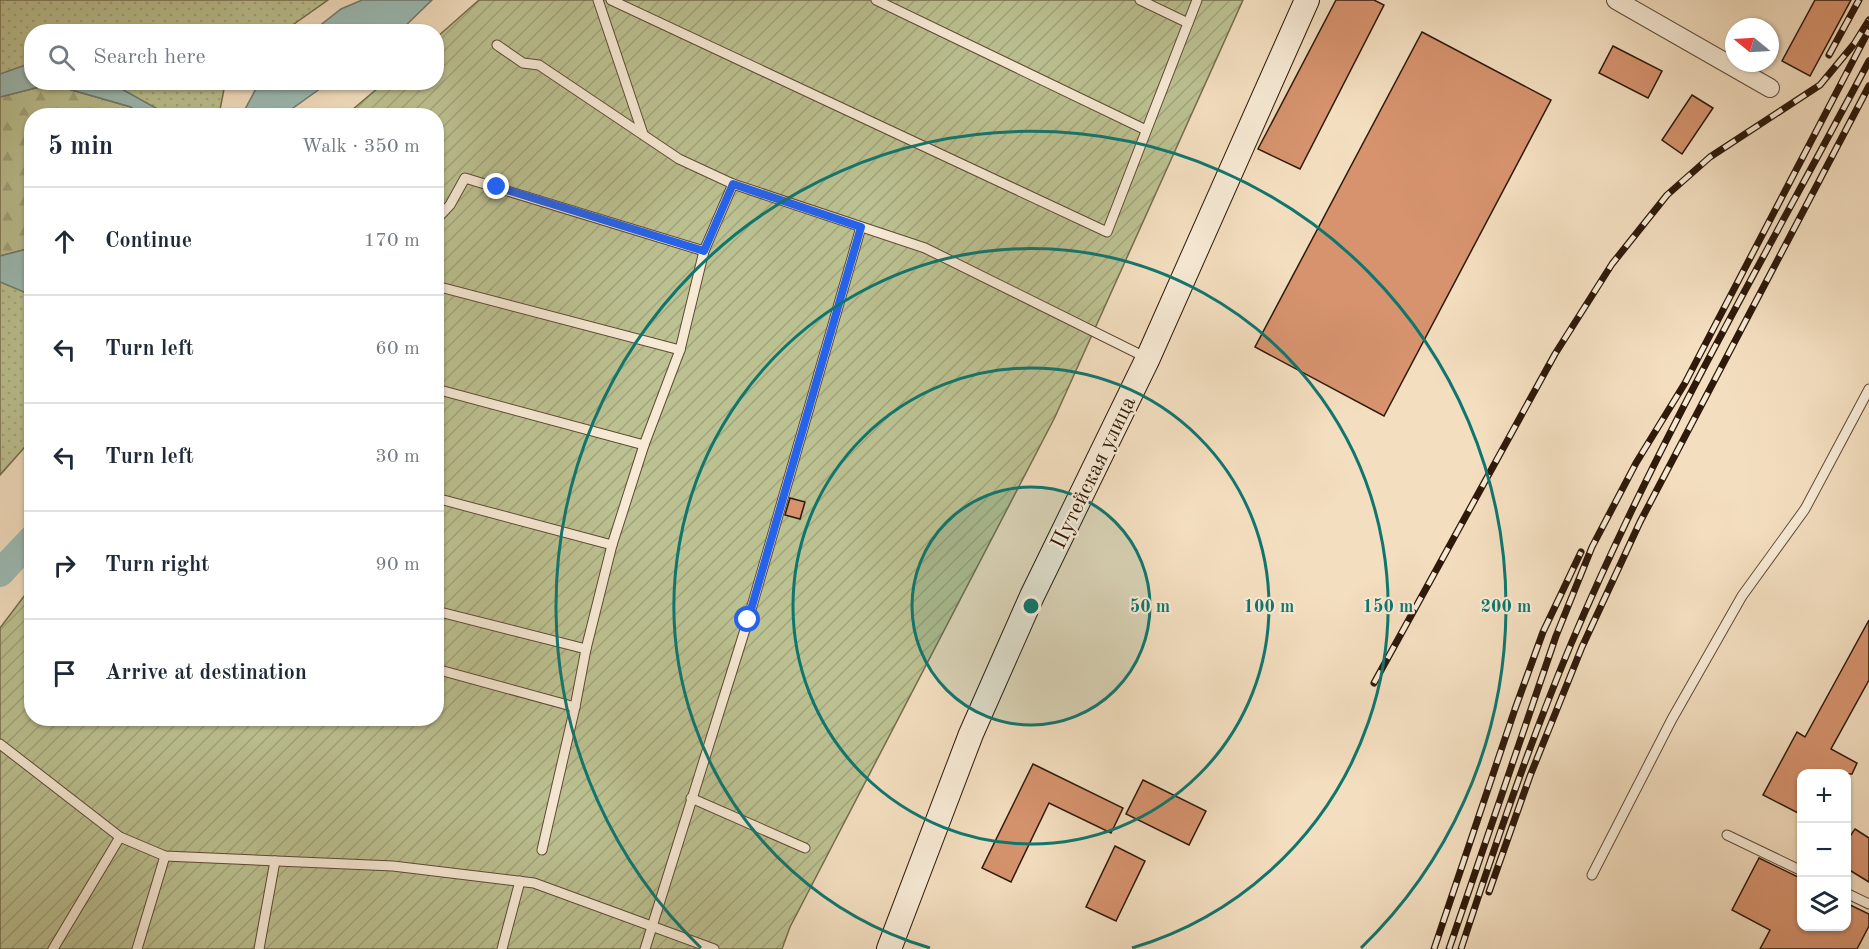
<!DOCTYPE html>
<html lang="en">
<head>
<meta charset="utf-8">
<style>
  :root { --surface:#fff; --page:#f2f2f3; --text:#1f2937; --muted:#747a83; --line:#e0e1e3 }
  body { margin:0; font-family:"Old Standard TT",serif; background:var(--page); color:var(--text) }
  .controls { position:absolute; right:18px; bottom:18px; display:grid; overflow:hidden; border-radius:12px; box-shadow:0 2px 4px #0004 }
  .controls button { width:54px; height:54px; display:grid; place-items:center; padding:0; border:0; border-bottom:2px solid var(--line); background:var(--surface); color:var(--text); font:30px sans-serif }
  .compass { position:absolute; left:1725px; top:18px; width:54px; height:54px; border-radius:50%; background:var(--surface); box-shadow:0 2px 4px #0004; rotate:288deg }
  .stop { position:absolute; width:18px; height:18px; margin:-14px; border:4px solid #2563eb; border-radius:50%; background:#fff }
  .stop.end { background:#2563eb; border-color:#fff; box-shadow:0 2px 6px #0008 }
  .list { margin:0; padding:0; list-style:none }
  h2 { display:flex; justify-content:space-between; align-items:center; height:78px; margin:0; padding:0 24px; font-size:26px }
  h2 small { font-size:20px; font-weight:400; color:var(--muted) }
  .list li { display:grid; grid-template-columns:39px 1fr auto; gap:18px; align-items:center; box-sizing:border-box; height:108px; padding:0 24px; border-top:2px solid var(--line) }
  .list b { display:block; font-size:22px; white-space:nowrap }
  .list em { font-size:20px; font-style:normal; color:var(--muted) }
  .icon { flex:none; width:33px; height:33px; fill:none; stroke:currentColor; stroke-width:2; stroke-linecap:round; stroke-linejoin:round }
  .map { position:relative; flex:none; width:1869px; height:949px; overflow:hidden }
  .search { position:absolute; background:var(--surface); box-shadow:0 2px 4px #0004; left:24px; top:24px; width:420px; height:66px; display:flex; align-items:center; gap:15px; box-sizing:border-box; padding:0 21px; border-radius:24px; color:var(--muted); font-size:22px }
  .panel { position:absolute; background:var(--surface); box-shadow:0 2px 4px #0004; left:24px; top:108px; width:420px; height:618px; border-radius:24px }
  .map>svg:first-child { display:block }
</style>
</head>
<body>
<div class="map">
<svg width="1869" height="949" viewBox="0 0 1869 949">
  <defs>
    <pattern id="grass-dots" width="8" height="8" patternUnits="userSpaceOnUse" patternTransform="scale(1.5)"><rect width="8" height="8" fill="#bcc191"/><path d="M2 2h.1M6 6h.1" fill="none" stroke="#a2a57c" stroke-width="1.8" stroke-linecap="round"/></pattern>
    <pattern id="forest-firs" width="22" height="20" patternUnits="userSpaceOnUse" patternTransform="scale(1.5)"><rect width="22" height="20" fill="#bcc191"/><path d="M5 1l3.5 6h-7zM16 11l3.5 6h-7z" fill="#a2a57c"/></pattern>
    <pattern id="garden-furrows" width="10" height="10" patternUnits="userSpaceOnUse" patternTransform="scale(1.5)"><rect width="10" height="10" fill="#bcc191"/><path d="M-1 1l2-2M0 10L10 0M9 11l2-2" fill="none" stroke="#a2a57c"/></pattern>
  </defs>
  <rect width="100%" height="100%" fill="#f3debf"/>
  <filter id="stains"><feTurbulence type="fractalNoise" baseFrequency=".00333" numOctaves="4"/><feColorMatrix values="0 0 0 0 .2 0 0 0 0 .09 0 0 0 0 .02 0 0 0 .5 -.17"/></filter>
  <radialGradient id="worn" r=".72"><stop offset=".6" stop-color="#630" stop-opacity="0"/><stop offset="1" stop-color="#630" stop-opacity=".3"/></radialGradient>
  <path fill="url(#grass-dots)" stroke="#756d4e" stroke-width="1.5" d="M 0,0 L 328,0 L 284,31 L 32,32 L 32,82 L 230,83 L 224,89 L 219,115 L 32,116 L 31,440 L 0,475 Z"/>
  <path fill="url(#forest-firs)" stroke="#756d4e" stroke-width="1.5" d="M 51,84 L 131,107 L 140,115 L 32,116 L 31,248 L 0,256 L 0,97 Z"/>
  <path fill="url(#garden-furrows)" stroke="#756d4e" stroke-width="1.5" d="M 479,0 L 1243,0 L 1055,417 L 790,927 L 782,949 L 0,949 L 0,628 L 31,587 L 32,718 L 436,718 L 436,116 L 346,115 L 384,83 L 436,82 L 437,37 Z"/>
  <g fill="#9bbcb5" stroke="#6f7b71" stroke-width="1.5">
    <path d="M 362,0 L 432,0 L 400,31 L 313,31 L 341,9 Z"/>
    <path d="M 31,63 L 32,82 L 111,83 L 161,111 L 197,109 L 196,115 L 140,115 L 131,107 L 51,84 L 0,97 L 0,74 Z"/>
    <path d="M 259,83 L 259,82 L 328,83 L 289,111 L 288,115 L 242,115 Z"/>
    <path d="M 31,248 L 32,248 L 31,295 L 0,282 L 0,256 Z"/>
  </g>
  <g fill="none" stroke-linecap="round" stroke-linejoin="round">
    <path stroke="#9bbcb5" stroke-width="28" d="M 0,573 L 32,539"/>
  </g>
  <g fill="#d6936e" stroke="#2e190a" stroke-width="1.5">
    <path d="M 1336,0 L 1374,0 L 1384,5 L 1300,169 L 1258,149 Z"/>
    <path d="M 1815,0 L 1851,0 L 1810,76 L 1782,61 Z"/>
    <path d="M 1422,32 L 1551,100 L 1384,416 L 1255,347 Z"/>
    <path d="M 1613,46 L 1662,71 L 1648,98 L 1599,73 Z"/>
    <path d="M 1692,95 L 1713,108 L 1682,154 L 1662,140 Z"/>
    <path d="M 790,498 L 805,502 L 800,519 L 785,515 Z"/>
    <path d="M 1869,620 L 1869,680 L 1831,749 L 1857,763 L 1852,774 L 1802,774 L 1802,815 L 1763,795 L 1797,732 L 1805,737 Z"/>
    <path d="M 1033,764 L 1123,808 L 1111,833 L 1049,803 L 1011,882 L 982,868 Z"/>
    <path d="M 1143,780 L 1206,811 L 1189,845 L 1126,814 Z"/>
    <path d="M 1855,829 L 1869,838 L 1869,882 L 1846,868 L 1846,842 Z"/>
    <path d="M 1115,846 L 1145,861 L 1116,921 L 1086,907 Z"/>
    <path d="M 1759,858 L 1802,879 L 1802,927 L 1846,927 L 1846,903 L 1869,914 L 1869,926 L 1857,949 L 1760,949 L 1770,930 L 1732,910 Z"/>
  </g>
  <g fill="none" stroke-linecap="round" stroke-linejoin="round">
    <defs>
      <g id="lane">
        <path d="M 598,0 L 643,134"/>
        <path d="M 611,0 L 1107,232 L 1197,0"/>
        <path d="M 876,0 L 1146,130"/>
        <path d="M 1140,0 L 1188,23"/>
        <path d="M 497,45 L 523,63 L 539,65 L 679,159 L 733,184 L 925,248 L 1147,358"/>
        <path d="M 436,220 L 450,205 L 465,178 L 704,251"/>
        <path d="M 436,286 L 680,350"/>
        <path d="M 436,389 L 644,445"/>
        <path d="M 436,498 L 612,545"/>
        <path d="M 436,611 L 586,649"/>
        <path d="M 436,669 L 575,707 L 586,649 L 612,545 L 644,445 L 680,350 L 704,251 L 733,184"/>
        <path d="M 0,744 L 120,837 L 165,856 L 393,866 L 534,883 L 714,949"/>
        <path d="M 691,798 L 805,848"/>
        <path d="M 1727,835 L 1802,871"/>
        <path d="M 542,850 L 575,707"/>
        <path d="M 1592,875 L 1672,719 L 1742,596 L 1805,509 L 1869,389"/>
        <path d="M 1846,893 L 1869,904"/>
        <path d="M 53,949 L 120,837"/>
        <path d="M 137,949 L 165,856"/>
        <path d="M 259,949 L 275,861"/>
        <path d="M 502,949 L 520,881"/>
        <path d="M 645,949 L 748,620 L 861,227"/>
      </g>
      <path id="street" d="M 1616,0 L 1770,88"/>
      <path id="secondary" d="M 889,949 L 971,734 L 1032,596 L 1148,358 L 1307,0"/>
    </defs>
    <use href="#lane" stroke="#5f4a37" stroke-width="11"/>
    <use href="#street" stroke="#5f4a37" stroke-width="20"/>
    <use href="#secondary" stroke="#2e190a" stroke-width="26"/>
    <use href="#lane" stroke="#f7ead5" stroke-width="9"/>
    <use href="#street" stroke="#f7ead5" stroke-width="18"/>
    <use href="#secondary" stroke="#f7ead5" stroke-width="24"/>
    <defs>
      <g id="rail">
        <path d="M 1829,55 L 1859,0"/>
        <path d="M 1374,683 L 1555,354 L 1612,264 L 1667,195 L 1710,157 L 1820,85 L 1854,44 L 1869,20"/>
        <path d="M 1489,892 L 1530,776 L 1582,647 L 1640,522 L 1869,86"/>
        <path d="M 1434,949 L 1515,709 L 1543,632 L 1581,552"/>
        <path d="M 1449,949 L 1556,636 L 1592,547 L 1636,463 L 1685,383 L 1869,30"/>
        <path d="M 1461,949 C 1495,846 1529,744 1571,644 C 1656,443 1767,253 1869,61"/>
      </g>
    </defs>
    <use href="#rail" stroke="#2e190a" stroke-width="7"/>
    <use href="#rail" stroke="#f7ead5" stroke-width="4.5" stroke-dasharray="14" stroke-linecap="butt"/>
  </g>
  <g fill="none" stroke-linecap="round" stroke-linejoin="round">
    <path stroke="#2563eb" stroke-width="8" d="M 497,187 L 704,251 L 733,184 L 861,227 L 748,620"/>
  </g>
  <circle cx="1031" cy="606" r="119" fill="#0f766e" fill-opacity=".12"/>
  <g fill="none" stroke="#0f766e" stroke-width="3">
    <circle cx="1031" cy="606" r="119"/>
    <circle cx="1031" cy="606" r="238"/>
    <path d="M930 948A357 357 0 1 1 1132 948"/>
    <path d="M701 948A475 475 0 1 1 1361 948"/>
  </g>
  <g text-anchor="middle" stroke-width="4.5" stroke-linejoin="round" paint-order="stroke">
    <g font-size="22" fill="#2e190a" stroke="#f7ead5">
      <text transform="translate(1092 472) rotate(-64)" y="8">Путейская улица</text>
    </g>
  </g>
  <circle cx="1031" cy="606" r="9" fill="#0f766e" stroke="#f7ead5" stroke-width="3"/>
  <g font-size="18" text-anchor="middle" font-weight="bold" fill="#0f766e" stroke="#f7ead5" stroke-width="4.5" stroke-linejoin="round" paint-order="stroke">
    <text x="1150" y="612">50 m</text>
    <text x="1269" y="612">100 m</text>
    <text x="1388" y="612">150 m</text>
    <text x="1506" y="612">200 m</text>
  </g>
  <rect width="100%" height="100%" filter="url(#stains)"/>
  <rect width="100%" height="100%" fill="url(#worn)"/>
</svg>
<div class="controls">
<button>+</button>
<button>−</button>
<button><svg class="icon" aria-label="layers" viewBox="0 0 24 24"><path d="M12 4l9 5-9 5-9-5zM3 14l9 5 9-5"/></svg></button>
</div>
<svg class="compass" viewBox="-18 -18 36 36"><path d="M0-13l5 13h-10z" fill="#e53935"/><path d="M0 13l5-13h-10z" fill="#747a83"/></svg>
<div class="stop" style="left:748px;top:620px"></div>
<div class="stop end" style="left:497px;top:187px"></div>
<div class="search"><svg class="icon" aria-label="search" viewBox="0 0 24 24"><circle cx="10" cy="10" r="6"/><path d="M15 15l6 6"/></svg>Search here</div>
<section class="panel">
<h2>5 min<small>Walk · 350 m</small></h2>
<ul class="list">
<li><svg class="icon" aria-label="ahead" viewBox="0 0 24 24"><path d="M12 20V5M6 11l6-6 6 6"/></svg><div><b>Continue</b></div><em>170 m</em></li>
<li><svg class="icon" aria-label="left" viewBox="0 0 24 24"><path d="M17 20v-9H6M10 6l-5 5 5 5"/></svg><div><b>Turn left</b></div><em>60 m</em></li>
<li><svg class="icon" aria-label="left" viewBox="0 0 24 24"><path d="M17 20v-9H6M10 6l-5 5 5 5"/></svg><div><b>Turn left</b></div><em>30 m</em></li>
<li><svg class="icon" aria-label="right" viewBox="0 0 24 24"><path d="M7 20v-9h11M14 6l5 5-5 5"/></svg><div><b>Turn right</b></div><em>90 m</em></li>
<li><svg class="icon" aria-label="arrive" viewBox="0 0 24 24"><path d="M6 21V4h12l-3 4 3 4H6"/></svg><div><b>Arrive at destination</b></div></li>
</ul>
</section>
</div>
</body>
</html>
